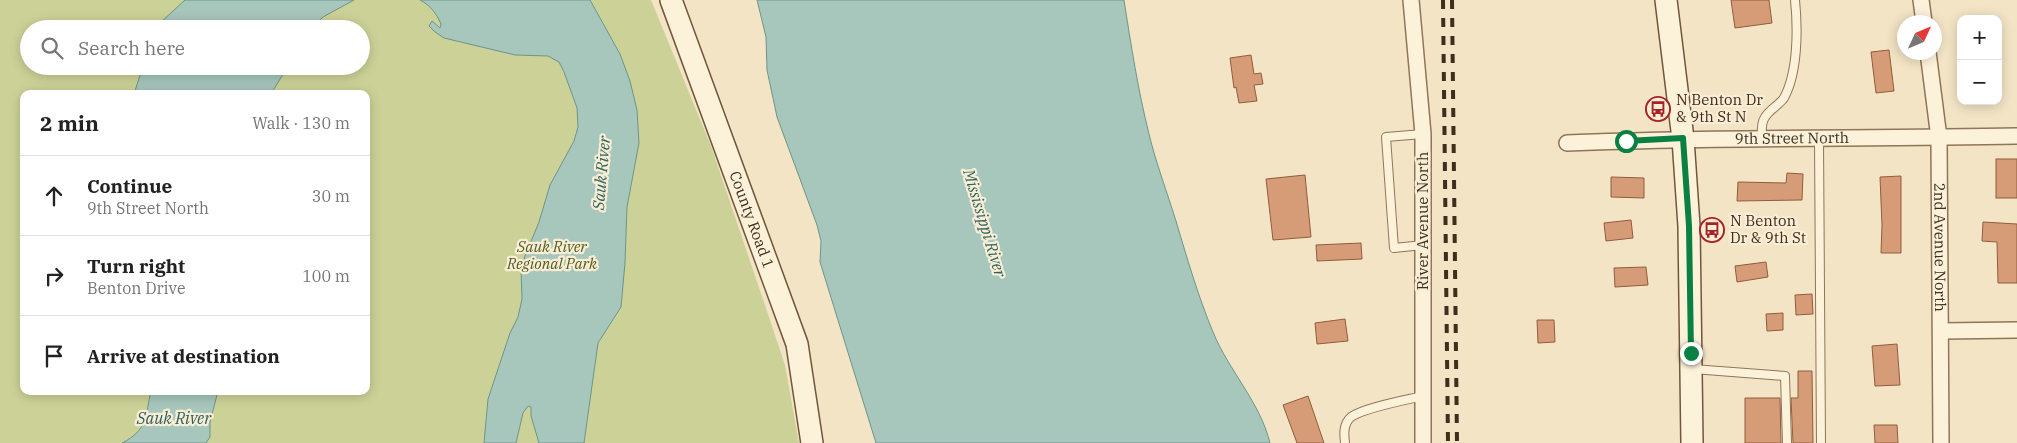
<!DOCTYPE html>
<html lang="en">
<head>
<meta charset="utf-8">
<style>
  :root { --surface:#fff; --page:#f6f6f6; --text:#222; --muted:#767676; --line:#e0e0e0 }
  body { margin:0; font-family:"IBM Plex Serif",serif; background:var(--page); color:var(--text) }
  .controls { position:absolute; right:15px; top:15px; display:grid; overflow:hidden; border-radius:10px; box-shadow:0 2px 12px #0003 }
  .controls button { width:45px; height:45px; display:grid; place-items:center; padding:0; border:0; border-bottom:1px solid var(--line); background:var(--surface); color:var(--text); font:25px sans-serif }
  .compass { position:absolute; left:1897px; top:15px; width:45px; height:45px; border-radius:50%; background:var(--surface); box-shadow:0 2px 12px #0003; rotate:46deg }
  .stop { position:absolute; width:15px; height:15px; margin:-11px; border:4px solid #0b8043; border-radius:50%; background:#fff }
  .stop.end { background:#0b8043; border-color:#fff; box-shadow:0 1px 5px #0008 }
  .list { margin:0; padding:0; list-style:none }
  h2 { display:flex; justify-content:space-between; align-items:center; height:65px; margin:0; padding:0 20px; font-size:21px }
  h2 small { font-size:16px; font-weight:400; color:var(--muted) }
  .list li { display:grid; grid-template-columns:32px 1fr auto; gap:15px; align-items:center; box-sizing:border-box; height:80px; padding:0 20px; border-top:1px solid var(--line) }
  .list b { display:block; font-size:19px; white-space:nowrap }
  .list p { margin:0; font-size:16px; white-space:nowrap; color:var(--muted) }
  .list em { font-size:16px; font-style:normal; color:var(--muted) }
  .icon { flex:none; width:28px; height:28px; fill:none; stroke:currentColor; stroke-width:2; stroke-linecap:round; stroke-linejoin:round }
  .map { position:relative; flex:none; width:2017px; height:443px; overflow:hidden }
  .search { position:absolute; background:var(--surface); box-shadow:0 2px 12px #0003; left:20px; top:20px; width:350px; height:55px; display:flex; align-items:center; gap:12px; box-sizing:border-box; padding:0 18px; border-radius:28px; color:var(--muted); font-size:19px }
  .panel { position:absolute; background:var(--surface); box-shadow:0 2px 12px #0003; left:20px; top:90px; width:350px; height:305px; border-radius:10px }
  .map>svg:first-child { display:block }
</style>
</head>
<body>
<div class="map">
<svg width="2017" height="443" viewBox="0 0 2017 443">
  <rect width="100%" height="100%" fill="#f3e4c5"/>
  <path fill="#ccd297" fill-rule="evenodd" d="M 0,0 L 651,0 L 711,146 L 767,311 L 785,365 L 799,443 L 0,443 ZM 29,29 L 361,29 L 361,66 L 29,66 ZM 24,94 L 366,94 L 366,391 L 24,391 Z"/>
  <g fill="#a7c6bc" stroke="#6c958a">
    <path d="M 185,0 L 354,0 L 323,17 L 311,29 L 158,29 L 161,22 Z"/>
    <path d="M 420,0 L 590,0 L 620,54 L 630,81 L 637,110 L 639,143 L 627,207 L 625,263 L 621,307 L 598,343 L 584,443 L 539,443 L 531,416 L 531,407 L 528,406 L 523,413 L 516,443 L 484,443 L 488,399 L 510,333 L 518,317 L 522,299 L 521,270 L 525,256 L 539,222 L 550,185 L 574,141 L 578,127 L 577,108 L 564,72 L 559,62 L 548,56 L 515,55 L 444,38 L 435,32 L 429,26 L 432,21 L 440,28 L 441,24 C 436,13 431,6 420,0 Z"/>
    <path d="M 757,0 L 1124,0 C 1131,45 1138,90 1149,134 C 1156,163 1167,192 1176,221 C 1187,258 1198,296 1213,332 C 1229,371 1260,402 1270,443 L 876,443 L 820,262 L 821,241 L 817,225 L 777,117 L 767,70 L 766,37 Z"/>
    <path d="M 143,66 L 288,66 L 271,94 L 134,94 Z"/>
    <path d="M 151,391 L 218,391 L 210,422 L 210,437 L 206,443 L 122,443 C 148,430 145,416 151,391 Z"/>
  </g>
  <g fill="#d59c77" stroke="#925c3b">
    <path d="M 1731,0 L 1769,0 L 1772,23 L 1735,28 Z"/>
    <path d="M 1889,50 L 1894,91 L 1876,93 L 1871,52 Z"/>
    <path d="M 1251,55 L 1254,74 L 1261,73 L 1263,84 L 1254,85 L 1257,101 L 1239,103 L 1236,87 L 1234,88 L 1230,58 Z"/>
    <rect x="1996" y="159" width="21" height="39"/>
    <path d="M 1787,173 L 1803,174 L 1802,200 L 1737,201 L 1738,182 L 1786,183 Z"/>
    <path d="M 1305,175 L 1311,237 L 1273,240 L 1266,179 Z"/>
    <path d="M 1901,176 L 1901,253 L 1881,253 L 1882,225 L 1880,177 Z"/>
    <path d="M 1611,177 L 1644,178 L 1644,198 L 1611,197 Z"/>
    <path d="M 1631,220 L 1633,238 L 1606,241 L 1604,223 Z"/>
    <path d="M 1983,222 L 2017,224 L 2017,283 L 1998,283 L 1997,242 L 1982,241 Z"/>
    <path d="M 1361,243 L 1362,259 L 1317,261 L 1316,245 Z"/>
    <path d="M 1766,262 L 1768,277 L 1737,282 L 1735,266 Z"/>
    <path d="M 1646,267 L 1648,285 L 1615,287 L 1614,268 Z"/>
    <path d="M 1812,294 L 1813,314 L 1796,315 L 1795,295 Z"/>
    <path d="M 1783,313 L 1783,330 L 1767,331 L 1766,314 Z"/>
    <path d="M 1345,319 L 1348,341 L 1317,344 L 1315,323 Z"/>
    <path d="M 1537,320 L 1554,320 L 1555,342 L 1538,343 Z"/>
    <path d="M 1897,344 L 1900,385 L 1875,386 L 1872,346 Z"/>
    <path d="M 1798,371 L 1812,371 L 1813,443 L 1793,443 L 1791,398 L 1798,398 Z"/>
    <path d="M 1308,396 L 1324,443 L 1297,443 L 1283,405 Z"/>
    <path d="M 1745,398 L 1780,398 L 1781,443 L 1745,443 Z"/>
    <path d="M 1874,425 L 1897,425 L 1898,443 L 1875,443 Z"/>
  </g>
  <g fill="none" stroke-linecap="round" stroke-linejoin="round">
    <defs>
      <g id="lane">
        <path d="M 1762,139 C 1761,122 1762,117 1776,106 C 1778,104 1782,101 1784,98 C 1798,72 1798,29 1795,0"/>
        <path d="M 1819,140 L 1821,443"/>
        <path d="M 1423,245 L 1394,248 L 1386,137 L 1423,134"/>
        <path d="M 1693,369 L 1785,376 L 1787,443"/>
        <path d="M 1345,443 C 1344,434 1343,424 1351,417 C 1363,408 1406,400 1423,396"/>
      </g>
      <g id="street">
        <path d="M 1411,0 L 1423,134 L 1423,443"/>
        <path d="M 1921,0 L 1924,22"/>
        <path id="s1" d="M 1928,52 L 1939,138 L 1941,443"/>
        <path id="s2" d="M 1567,143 C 1717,137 1867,139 2017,136"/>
        <path d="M 1942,331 L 2017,330"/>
      </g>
      <g id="secondary">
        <path id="s3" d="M 671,0 L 797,344 L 812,443"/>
        <path d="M 1666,0 L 1683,139 L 1689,226 L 1692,443"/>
      </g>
    </defs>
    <use href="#lane" stroke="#907558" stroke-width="10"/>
    <use href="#street" stroke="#907558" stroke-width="18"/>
    <use href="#secondary" stroke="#72563b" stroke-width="24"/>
    <use href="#lane" stroke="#fcf1d9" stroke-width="8"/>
    <use href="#street" stroke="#fcf1d9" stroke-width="15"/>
    <use href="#secondary" stroke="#fcf1d9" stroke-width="21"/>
    <g stroke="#3f2d1e" stroke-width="4" stroke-dasharray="9 9" stroke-linecap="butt">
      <path d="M 1443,0 L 1448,443"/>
      <path d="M 1452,0 L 1457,443"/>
    </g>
  </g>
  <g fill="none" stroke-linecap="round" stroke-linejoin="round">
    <path stroke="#0b8043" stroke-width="6" d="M 1626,141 L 1683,138 L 1689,226 L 1691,353"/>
  </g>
  <defs>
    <symbol id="bus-ring" viewBox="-11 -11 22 22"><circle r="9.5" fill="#f9eed5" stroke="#a62225" stroke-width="1.5"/><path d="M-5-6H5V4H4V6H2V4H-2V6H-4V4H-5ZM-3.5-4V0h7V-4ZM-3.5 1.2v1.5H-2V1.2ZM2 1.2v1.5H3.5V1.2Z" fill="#a62225"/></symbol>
  </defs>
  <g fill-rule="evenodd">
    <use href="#bus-ring" x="1644" y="95" width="28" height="28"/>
    <use href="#bus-ring" x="1698" y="216" width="28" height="28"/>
  </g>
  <g text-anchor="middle" stroke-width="4.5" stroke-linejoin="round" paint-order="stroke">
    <g font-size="15" fill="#3f2d1e" stroke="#f9eed5" text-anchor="start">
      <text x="1676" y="105">N Benton Dr<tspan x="1676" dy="17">&amp; 9th St N</tspan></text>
      <text x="1730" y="226">N Benton<tspan x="1730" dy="17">Dr &amp; 9th St</tspan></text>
    </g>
    <g font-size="15" fill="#3f2d1e" stroke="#f9eed5">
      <text dy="5" stroke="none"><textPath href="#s2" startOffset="225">9th Street North</textPath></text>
      <text dy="5" stroke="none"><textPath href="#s3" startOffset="234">County Road 1</textPath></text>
      <text transform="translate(1423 221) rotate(-90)" y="5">River Avenue North</text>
      <text dy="5" stroke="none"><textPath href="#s1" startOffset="196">2nd Avenue North</textPath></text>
    </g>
    <g font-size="15" font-style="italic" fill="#4f5d22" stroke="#f9eed5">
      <text x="552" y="252">Sauk River<tspan x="552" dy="17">Regional Park</tspan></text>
    </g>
    <g font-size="16" font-style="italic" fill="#2c605c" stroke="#f9eed5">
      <text transform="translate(601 173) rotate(-85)" y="6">Sauk River</text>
      <text transform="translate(985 223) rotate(73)" y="6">Mississippi River</text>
      <text x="174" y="424">Sauk River</text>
    </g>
  </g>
</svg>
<div class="controls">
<button>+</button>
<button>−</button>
</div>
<svg class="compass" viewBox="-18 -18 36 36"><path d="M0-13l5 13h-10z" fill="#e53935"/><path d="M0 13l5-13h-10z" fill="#767676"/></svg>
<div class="stop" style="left:1626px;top:141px"></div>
<div class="stop end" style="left:1691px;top:353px"></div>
<div class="search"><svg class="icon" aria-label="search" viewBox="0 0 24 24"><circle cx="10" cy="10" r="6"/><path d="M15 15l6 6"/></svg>Search here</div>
<section class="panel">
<h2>2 min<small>Walk · 130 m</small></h2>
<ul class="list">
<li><svg class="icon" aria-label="ahead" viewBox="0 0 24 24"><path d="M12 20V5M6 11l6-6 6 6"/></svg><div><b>Continue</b><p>9th Street North</p></div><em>30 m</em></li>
<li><svg class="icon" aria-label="right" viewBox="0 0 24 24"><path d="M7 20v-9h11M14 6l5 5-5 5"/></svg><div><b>Turn right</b><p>Benton Drive</p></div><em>100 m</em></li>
<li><svg class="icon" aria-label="arrive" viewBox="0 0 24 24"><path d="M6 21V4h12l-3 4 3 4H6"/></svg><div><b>Arrive at destination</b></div></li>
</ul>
</section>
</div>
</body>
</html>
